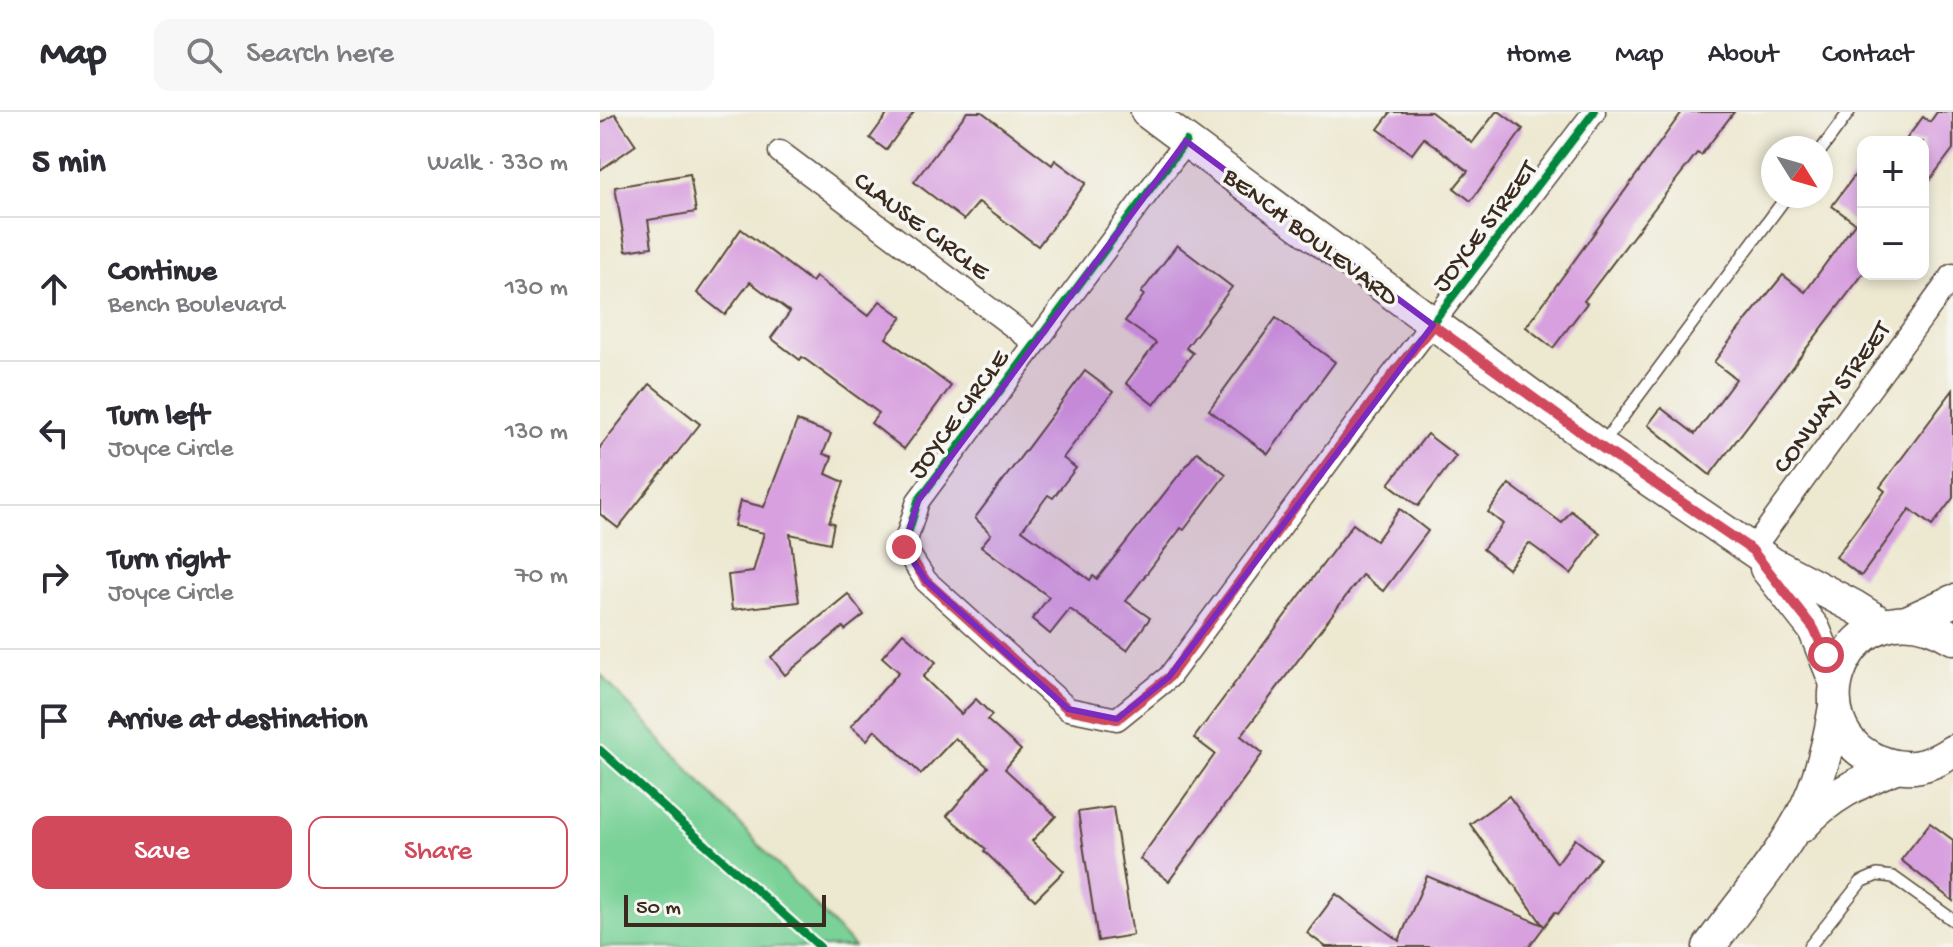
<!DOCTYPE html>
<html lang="en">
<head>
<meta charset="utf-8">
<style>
  :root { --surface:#fff; --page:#f7f7f7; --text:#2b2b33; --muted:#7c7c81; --line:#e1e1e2; --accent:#d1495b }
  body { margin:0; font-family:"Gochi Hand",sans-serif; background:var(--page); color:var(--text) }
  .controls { position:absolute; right:24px; top:24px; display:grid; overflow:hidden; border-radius:16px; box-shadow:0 4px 12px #0003 }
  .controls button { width:72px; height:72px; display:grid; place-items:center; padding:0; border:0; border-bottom:2px solid var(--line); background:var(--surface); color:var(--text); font:40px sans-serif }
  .compass { position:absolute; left:1161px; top:24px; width:72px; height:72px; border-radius:50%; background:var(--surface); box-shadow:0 4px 12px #0003; rotate:127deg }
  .scale { position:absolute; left:24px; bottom:20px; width:202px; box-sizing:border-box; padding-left:8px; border:4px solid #3b2a1e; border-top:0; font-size:22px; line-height:28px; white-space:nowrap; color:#3b2a1e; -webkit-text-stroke:6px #f6f6f2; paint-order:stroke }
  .stop { position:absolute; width:24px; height:24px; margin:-18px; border:6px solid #d1495b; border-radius:50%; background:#fff }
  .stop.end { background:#d1495b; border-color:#fff; box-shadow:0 2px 8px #0008 }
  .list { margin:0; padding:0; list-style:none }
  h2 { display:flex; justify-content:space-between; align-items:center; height:104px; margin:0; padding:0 32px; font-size:34px }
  h2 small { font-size:26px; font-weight:400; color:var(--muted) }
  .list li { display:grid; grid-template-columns:52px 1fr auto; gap:24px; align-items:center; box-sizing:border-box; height:144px; padding:0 32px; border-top:2px solid var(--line) }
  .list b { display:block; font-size:30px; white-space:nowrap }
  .list p { margin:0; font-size:26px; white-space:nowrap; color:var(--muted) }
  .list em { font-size:26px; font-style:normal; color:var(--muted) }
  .actions { display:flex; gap:16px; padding:24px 32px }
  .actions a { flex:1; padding:18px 0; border:2px solid var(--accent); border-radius:16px; text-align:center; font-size:28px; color:var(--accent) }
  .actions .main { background:var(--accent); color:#fff }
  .icon { flex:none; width:44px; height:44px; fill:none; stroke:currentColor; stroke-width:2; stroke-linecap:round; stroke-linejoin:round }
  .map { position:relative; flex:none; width:1353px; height:835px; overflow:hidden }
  header { display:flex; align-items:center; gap:48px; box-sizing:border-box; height:112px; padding:0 40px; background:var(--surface); border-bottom:2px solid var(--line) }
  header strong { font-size:38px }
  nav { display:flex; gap:44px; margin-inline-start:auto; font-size:28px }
  .search { width:560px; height:72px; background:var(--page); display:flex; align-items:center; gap:20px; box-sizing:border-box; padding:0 28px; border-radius:16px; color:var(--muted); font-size:30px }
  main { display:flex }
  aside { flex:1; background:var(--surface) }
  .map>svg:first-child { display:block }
</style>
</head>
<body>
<header>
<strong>Map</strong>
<div class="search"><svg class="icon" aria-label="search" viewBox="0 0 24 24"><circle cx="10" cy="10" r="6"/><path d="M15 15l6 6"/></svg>Search here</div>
<nav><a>Home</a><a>Map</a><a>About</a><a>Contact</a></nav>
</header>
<main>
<aside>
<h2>5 min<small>Walk · 330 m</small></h2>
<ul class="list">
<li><svg class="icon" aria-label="ahead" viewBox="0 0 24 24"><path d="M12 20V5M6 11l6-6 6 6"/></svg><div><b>Continue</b><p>Bench Boulevard</p></div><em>130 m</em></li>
<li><svg class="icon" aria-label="left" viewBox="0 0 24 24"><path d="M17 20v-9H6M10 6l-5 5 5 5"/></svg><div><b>Turn left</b><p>Joyce Circle</p></div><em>130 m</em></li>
<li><svg class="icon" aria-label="right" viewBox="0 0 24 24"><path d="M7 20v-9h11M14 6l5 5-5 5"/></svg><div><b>Turn right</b><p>Joyce Circle</p></div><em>70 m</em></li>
<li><svg class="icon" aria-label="arrive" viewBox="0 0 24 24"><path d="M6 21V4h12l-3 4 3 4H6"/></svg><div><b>Arrive at destination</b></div></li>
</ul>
<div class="actions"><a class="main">Save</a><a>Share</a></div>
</aside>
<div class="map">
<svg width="1353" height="835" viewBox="0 0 1353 835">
  <rect width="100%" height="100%" fill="#f6f6f2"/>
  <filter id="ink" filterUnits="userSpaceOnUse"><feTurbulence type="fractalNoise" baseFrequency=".0125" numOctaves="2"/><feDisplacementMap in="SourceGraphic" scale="16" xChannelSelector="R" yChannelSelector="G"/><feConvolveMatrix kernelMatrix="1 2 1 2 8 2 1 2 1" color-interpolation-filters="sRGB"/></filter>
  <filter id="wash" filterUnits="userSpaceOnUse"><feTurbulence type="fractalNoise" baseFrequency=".006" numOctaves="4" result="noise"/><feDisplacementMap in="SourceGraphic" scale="32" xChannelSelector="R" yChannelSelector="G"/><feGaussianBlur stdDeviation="1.8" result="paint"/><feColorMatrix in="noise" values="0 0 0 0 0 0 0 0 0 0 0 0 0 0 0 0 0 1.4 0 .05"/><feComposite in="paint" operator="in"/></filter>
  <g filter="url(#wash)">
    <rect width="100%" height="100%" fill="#ede8d0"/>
    <path fill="#7ad298" stroke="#5a7e5b" stroke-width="2" d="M 0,562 L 254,835 L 0,835 Z"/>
    <g id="blocks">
      <g fill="#d8a0df">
        <path d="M 289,0 L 314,0 L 286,38 L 270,26 Z"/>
        <path d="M 367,0 L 382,0 L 452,53 L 455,48 L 486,71 L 438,134 L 379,90 L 364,108 L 314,70 Z"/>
        <path d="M 791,0 L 831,0 L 872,31 L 896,0 L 900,0 L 923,17 L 871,89 L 854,76 L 868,59 L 824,26 L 812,42 L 778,17 Z"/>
        <path d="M 1082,0 L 1134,0 L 1101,43 L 1097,41 L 1047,106 L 984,189 L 987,191 L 953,236 L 926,215 Z"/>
        <path d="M 1337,0 L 1353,0 L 1353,37 L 1323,77 L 1323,30 L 1304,30 L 1323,5 L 1330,10 Z"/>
        <path d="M 15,2 L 36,33 L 0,58 L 0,12 Z"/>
        <path d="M 1263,52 L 1263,162 L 1110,363 L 1048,313 L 1061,296 L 1095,322 L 1136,267 L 1114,250 L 1135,222 L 1183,163 L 1205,180 L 1255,111 L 1232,94 Z"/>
        <path d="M 90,62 L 96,100 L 48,108 L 52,135 L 26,139 L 15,75 Z"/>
        <path d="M 141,117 L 212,170 L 216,165 L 268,204 L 280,189 L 302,205 L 286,226 L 351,274 L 304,337 L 271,311 L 279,301 L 202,245 L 200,248 L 171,226 L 190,200 L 150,170 L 125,203 L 97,181 Z"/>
        <path d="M 577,133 L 632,175 L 586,236 L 593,241 L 554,293 L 526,271 L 556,231 L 525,209 L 544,183 L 541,181 Z"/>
        <path d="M 676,206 L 735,250 L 668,342 L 609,298 Z"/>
        <path d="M 485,259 L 513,280 L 463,346 L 476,356 L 453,386 L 448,383 L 422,418 L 490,468 L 493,464 L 497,467 L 597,340 L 626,362 L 584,418 L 581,416 L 526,489 L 550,506 L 527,538 L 470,497 L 450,522 L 432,507 L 449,485 L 381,434 L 391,422 L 375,406 Z"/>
        <path d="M 50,272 L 100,312 L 18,416 L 0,402 L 0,335 Z"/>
        <path d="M 1353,278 L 1353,386 L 1332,414 L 1310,397 L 1261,464 L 1236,445 L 1285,379 L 1280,375 Z"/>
        <path d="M 197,309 L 231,322 L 223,342 L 232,345 L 226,362 L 244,370 L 229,410 L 234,411 L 230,431 L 190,422 L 199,490 L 132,498 L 128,463 L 153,460 L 164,421 L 134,414 L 140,389 L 164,395 Z"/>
        <path d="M 827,322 L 856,344 L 818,394 L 789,372 Z"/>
        <path d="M 909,372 L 962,411 L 971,399 L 1000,421 L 971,462 L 929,431 L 908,457 L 883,437 L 903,412 L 888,400 Z"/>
        <path d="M 800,397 L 828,419 L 783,479 L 762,463 L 641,624 L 663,641 L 569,769 L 540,747 L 615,642 L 594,626 L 753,412 L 776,429 Z"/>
        <path d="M 248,482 L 264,503 L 245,518 L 243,515 L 185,563 L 171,545 Z"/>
        <path d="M 303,521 L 336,550 L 323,565 L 361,602 L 376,587 L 392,603 L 387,608 L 421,638 L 405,657 L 456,704 L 432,729 L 464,759 L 435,788 L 384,739 L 386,737 L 347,704 L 388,655 L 355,626 L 321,662 L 275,618 L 267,628 L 251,614 L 299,560 L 282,545 Z"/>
        <path d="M 909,684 L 957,751 L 975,727 L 1000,746 L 958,802 L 955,800 L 929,835 L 726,835 L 707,821 L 736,782 L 799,829 L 827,764 L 943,813 L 870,712 Z"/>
        <path d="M 513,695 L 533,823 L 498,829 L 478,700 Z"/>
        <path d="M 1330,711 L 1353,728 L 1353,789 L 1301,748 Z"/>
      </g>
    </g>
  </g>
  <g filter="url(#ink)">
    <use href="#blocks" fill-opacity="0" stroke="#564639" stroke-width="2"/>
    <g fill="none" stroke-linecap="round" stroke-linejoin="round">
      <defs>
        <g id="lane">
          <path d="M 1221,38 L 1249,0"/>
          <path d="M 1001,334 L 1187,84"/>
          <path d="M 1209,835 L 1261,770 L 1277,763 L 1293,765 L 1353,808"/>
        </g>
        <g id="street">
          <path d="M 586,29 L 318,389 L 304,435 L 326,469 L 468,597 L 517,607 L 569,565 L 791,265 L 994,0"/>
          <path d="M 180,40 L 434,230"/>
          <path d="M 1152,438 L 1353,163"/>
        </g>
        <g id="secondary">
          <path d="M 547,0 L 1001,335 L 1173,452 L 1255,495 L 1284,513"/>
          <path d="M 1166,456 L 1214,517 L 1235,569"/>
          <path d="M 1309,509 L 1353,489"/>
          <path d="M 1353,526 C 1246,461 1187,620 1284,651 C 1310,660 1331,654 1353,639"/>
          <path d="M 1202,714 C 1228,685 1259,670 1295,655"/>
          <path d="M 1109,835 C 1139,793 1175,752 1200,707 C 1219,673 1229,632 1235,594"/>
        </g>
      </defs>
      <use href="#lane" stroke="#564639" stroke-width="14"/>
      <use href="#street" stroke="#564639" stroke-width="25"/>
      <use href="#secondary" stroke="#564639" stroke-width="35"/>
      <use href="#lane" stroke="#fff" stroke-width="11"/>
      <use href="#street" stroke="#fff" stroke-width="22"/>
      <use href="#secondary" stroke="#fff" stroke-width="32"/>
      <defs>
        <g id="cycleway">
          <path d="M 586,29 L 318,389 L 304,435 L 326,469 L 468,597 L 517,607 L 569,565 L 791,265 L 994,0"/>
          <path d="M 0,638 L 220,835"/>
        </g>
      </defs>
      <use href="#cycleway" stroke="#f6f6f2" stroke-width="13"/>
      <use href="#cycleway" stroke="#00873e" stroke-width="8"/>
    </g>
  </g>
  <g fill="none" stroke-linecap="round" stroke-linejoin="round" filter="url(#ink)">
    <path stroke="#d1495b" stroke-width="10" d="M 304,435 L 326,469 L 468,597 L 517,607 L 569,565 L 791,265 L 833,213 L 1001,335 L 1152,438 L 1214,517 L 1226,543"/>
  </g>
  <path fill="#7b2cbf" fill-opacity="0.2" stroke="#7b2cbf" stroke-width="6" stroke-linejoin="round" d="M 586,29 L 833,213 L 569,565 L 517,607 L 468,597 L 326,469 L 304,435 L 318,389 Z"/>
  <g text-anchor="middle" stroke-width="7" stroke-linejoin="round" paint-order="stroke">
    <g font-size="26" fill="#3b2a1e" stroke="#f6f6f2">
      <text transform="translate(323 112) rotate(37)" y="9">CLAUSE CIRCLE</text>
      <text transform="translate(883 113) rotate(-53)" y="9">JOYCE STREET</text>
      <text transform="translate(712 123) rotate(37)" y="9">BENCH BOULEVARD</text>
      <text transform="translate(1230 284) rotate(-54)" y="9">CONWAY STREET</text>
      <text transform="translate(357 301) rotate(-54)" y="9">JOYCE CIRCLE</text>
    </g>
  </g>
</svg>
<div class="controls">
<button>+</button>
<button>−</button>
</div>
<svg class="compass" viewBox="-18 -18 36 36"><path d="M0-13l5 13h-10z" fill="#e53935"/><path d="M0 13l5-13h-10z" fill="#7c7c81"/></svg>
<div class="scale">50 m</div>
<div class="stop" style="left:1226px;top:543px"></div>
<div class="stop end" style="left:304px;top:435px"></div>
</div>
</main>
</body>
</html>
